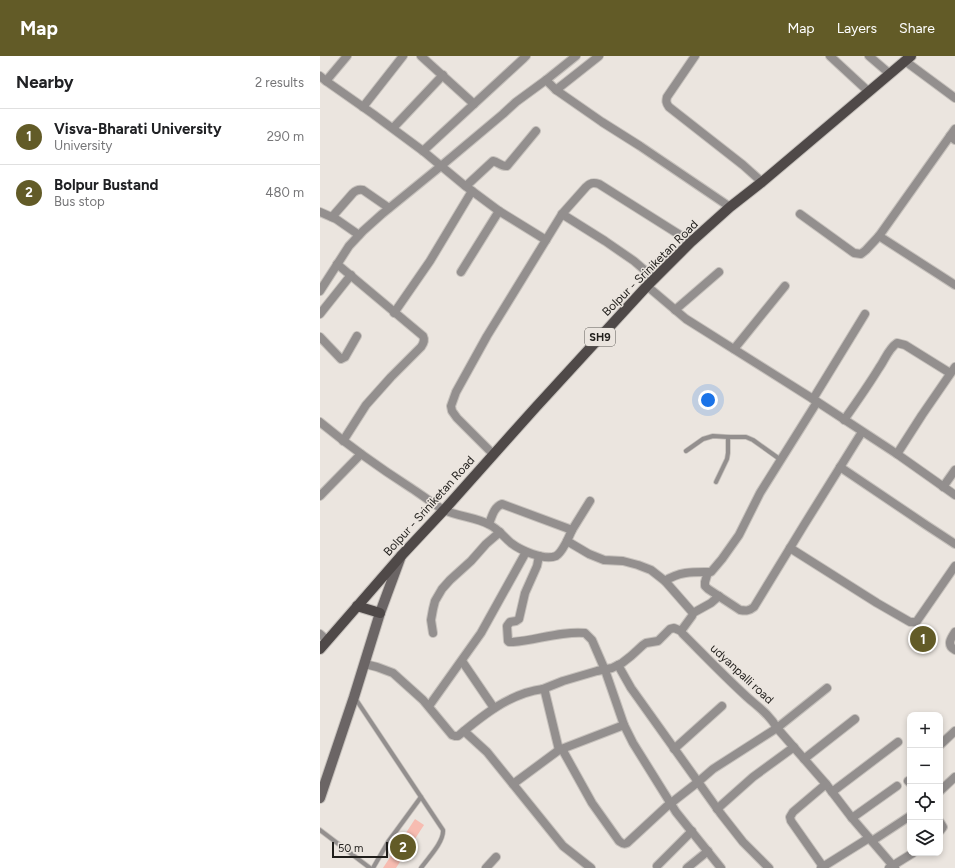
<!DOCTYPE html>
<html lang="en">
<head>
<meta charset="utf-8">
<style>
  :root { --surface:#fff; --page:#f6f6f6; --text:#202124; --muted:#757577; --line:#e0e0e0; --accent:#625b27 }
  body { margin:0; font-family:Figtree,sans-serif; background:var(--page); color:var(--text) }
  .controls { position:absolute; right:12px; bottom:12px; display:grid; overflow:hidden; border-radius:8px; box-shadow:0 2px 6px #0003 }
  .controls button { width:36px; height:36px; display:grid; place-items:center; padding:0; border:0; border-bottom:1px solid var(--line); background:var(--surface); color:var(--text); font:20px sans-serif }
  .scale { position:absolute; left:12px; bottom:10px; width:56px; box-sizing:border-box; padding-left:4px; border:2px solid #201e1b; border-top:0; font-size:11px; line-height:14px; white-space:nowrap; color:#201e1b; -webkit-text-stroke:3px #ebe5df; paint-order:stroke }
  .you { position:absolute; left:388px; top:344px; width:14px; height:14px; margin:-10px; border:3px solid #fff; border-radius:50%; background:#1a73e8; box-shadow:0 0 0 6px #1a73e833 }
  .badge { display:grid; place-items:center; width:26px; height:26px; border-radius:50%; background:var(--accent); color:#fff; font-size:13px; font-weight:700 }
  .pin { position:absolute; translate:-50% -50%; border:2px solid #fff; box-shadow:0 1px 4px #0006 }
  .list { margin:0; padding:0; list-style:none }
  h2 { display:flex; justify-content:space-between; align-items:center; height:52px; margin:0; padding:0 16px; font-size:17px }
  h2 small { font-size:13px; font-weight:400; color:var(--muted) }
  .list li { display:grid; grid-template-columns:26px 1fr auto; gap:12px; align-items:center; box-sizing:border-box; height:56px; padding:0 16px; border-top:1px solid var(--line) }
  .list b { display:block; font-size:15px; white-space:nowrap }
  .list p { margin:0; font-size:13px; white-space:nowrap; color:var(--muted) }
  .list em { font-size:13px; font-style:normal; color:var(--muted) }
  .icon { flex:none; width:22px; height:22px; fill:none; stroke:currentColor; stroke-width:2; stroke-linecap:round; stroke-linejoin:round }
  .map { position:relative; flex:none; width:635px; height:812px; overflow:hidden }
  header { display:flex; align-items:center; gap:24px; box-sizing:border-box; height:56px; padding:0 20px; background:var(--accent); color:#fff }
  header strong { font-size:19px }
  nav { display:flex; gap:22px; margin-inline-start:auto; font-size:14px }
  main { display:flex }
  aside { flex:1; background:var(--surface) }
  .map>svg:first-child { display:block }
</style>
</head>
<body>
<header>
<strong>Map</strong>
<nav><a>Map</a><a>Layers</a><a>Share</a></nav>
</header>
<main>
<aside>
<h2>Nearby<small>2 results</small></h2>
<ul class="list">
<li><span class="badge">1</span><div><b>Visva-Bharati University</b><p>University</p></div><em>290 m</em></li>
<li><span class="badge">2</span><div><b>Bolpur Bustand</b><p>Bus stop</p></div><em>480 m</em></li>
</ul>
</aside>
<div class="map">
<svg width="635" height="812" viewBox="0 0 635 812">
  <rect width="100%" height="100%" fill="#ebe5df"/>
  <path fill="#f7bcb1" d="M 95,763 L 104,769 L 76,812 L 63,812 Z"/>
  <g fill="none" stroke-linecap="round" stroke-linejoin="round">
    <defs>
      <g id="lane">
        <path d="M 366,395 L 383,383 L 393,380 L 408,381 L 426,381 L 433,384 L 461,404"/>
        <path d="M 396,426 L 407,403 L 408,397 L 408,381"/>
        <path d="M 35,642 L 123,774 C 124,786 108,802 101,812"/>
        <path d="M 0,774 L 50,812"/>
        <path d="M 53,812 L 68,786 L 101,741"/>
      </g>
      <g id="street">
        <path d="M 101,0 L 154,48"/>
        <path d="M 375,0 L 347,41 C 346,45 346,47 349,51 L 423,109 L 442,126"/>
        <path d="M 510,0 L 549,36"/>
        <path d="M 549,0 L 570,18"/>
        <path d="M 585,5 L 635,42"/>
        <path d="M 0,20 L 6,25 L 53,58 L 103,95 L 144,129 L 179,155 L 226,184"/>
        <path d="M 226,24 L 236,34 L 282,66 L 320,90 L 410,151"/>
        <path d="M 6,25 L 27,0"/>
        <path d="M 236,34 L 279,0"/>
        <path d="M 43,51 L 83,0"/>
        <path d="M 73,72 L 123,19"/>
        <path d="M 635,73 L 630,80 L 635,84"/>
        <path d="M 630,80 L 559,180 L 635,229"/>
        <path d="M 103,95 L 204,2 L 206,0"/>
        <path d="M 146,130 L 173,105 C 178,106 182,111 187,110 L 216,75"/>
        <path d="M 0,156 L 16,163 L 39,179"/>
        <path d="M 242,158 L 285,185 L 314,205 L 335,223"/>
        <path d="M 480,158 L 534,197 L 541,198 L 546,194 L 559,180"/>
        <path d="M 12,161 L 33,137 C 36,134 39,133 43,134 L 69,152"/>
        <path d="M 17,208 L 103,280 C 105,284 104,287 101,291 L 71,321 L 46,349 L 23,385"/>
        <path d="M 141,216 L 179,155"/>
        <path d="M 327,230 L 366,263 L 493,343 L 577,398 L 635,439"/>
        <path d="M 0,235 L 29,190 L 43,175 L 62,158 L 121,110 L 183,58 L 196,46 L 226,24 L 256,0"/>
        <path d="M 355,254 L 399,216"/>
        <path d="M 74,257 L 110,205 L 152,135"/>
        <path d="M 0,258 L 31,219"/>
        <path d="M 0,281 L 21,303 L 25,301 L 37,280"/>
        <path d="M 414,293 L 465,230"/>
        <path d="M 493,343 L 545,258"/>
        <path d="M 524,364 C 536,347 548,330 559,312 C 565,304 568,293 577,287 L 585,289 L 630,317"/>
        <path d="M 0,366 C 29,390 60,412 91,432 C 102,439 113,448 124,454 C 139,461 156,461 170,469 C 178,473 184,481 191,487 C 200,494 224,505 236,500 C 241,497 244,490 247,485 L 269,498 L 284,504 L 303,505 L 318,509 L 331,514 L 345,525 L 373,557 L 372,560 L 361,575 L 363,578 C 384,599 405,621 427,641 C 438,651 449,658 457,672 L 506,728 L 532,762 L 575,812"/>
        <path d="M 173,398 L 137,362 L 132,355 L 131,350 L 136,336 L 167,280 L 242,158 L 266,131 C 270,127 273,126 279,128 L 371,186"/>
        <path d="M 577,398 L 602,359 L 635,311"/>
        <path d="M 520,411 L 606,469 L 635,488"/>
        <path d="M 623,431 L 635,414"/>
        <path d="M 0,440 L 41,398"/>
        <path d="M 169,468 C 172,460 174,451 182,448 L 252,474"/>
        <path d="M 247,485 L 252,474 L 270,445"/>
        <path d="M 470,492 L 557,547 L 590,566 L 595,566 L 597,565 L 635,510"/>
        <path d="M 219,500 L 217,510 L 205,537 L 199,563 L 196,565 L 190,566 L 187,570 L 188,585 L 189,586 L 193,586 C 217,584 241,575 265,577 L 272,584 L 285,614 L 304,669"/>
        <path d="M 388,516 L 385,526 L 385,530 L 388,533 L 420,554 C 426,555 429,555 434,551 L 484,469 L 542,376"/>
        <path d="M 345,525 C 360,515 374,516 391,516 L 402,503 L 419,479 L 440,437 L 497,346"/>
        <path d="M 373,557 L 391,547 L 399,540"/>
        <path d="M 635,576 C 631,582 626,589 635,594"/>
        <path d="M 113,577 L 111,564 L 113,553 L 115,545 L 122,533 L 130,524 L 151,505 L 166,488 L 180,476"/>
        <path d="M 0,578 L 7,584"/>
        <path d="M 142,605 L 174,652"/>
        <path d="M 45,608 L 57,611 L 73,617 L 103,644 L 132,679 L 135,680 L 138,680 C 162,660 190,637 223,633 L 225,636 L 239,694 L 304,669 L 313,687 L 356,756 L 401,812"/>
        <path d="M 298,609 L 311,632 L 401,758 L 423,786 L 449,812"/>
        <path d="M 223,633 L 243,625 L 277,615 L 292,612 L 302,607 L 311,600 L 323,589 L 326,587 L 338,585 L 350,573 L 354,572 L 361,575"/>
        <path d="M 109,650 L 161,577 L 206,496"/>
        <path d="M 144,675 L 167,696 L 243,790 L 271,812"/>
        <path d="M 620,689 L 635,675"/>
        <path d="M 242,693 L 272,747 L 299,785 C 302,787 303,789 307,787 L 346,751 L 378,726 L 393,713 L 457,672 L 507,632"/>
        <path d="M 354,693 L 402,650"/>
        <path d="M 484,703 L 535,663"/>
        <path d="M 588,725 L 590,727"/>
        <path d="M 193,728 L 239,694"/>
        <path d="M 620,735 L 635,721"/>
        <path d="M 512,736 L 578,686"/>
        <path d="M 397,753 L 433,721 L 474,691"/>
        <path d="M 532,762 L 577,730"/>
        <path d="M 620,766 L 623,771 L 620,775"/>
        <path d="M 552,785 L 590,760"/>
        <path d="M 337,810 L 372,775"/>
        <path d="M 166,812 L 176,801"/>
        <path d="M 367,812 L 388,795"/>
        <path d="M 501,812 L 549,782"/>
        <path d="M 504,812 L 471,765 L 470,761 L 473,756 L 506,728"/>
        <path d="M 569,812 L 593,797"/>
      </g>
      <path id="secondary" d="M 0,742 L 34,641 L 60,557 L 81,500"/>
      <g id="primary">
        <path d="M 37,550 L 60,557"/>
        <path d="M 0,593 L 81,500 L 124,454 L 216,351 L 327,230 L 371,186 L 410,151 L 442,126 L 591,0"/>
      </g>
    </defs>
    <use href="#lane" stroke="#c6c1bc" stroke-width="5.5"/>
    <use href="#street" stroke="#c6c1bc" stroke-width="10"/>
    <use href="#secondary" stroke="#c6c1bc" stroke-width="12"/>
    <use href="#primary" stroke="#c6c1bc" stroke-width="12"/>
    <use href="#lane" stroke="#938f8e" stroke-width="4"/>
    <use href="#street" stroke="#938f8e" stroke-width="8"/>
    <use href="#secondary" stroke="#6b6565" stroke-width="10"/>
    <use href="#primary" stroke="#4f4948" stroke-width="10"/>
  </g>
  <g text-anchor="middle" stroke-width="3" stroke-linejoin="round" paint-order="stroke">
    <rect fill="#ebe5df" stroke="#5d5a56" stroke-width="1" x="265" y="272" width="30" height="18" rx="3"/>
    <g font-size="11" font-weight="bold" fill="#201e1b">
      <text x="280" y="285">SH9</text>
    </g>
    <g font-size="12" fill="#201e1b" stroke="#ebe5df">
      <text transform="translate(330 212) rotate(-45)" y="4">Bolpur - Sriniketan Road</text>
      <text transform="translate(109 450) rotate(-48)" y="4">Bolpur - Sriniketan Road</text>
      <text transform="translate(422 618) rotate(43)" y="4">udyanpalli road</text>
    </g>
  </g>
</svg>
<div class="controls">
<button>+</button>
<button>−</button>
<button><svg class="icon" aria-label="locate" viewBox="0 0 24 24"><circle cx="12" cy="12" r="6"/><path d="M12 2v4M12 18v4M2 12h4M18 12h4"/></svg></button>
<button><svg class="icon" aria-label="layers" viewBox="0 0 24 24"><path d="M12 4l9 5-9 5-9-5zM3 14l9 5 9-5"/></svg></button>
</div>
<div class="scale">50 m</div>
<div class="you"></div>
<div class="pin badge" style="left:603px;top:583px">1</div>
<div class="pin badge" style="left:83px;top:791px">2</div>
</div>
</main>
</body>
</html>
